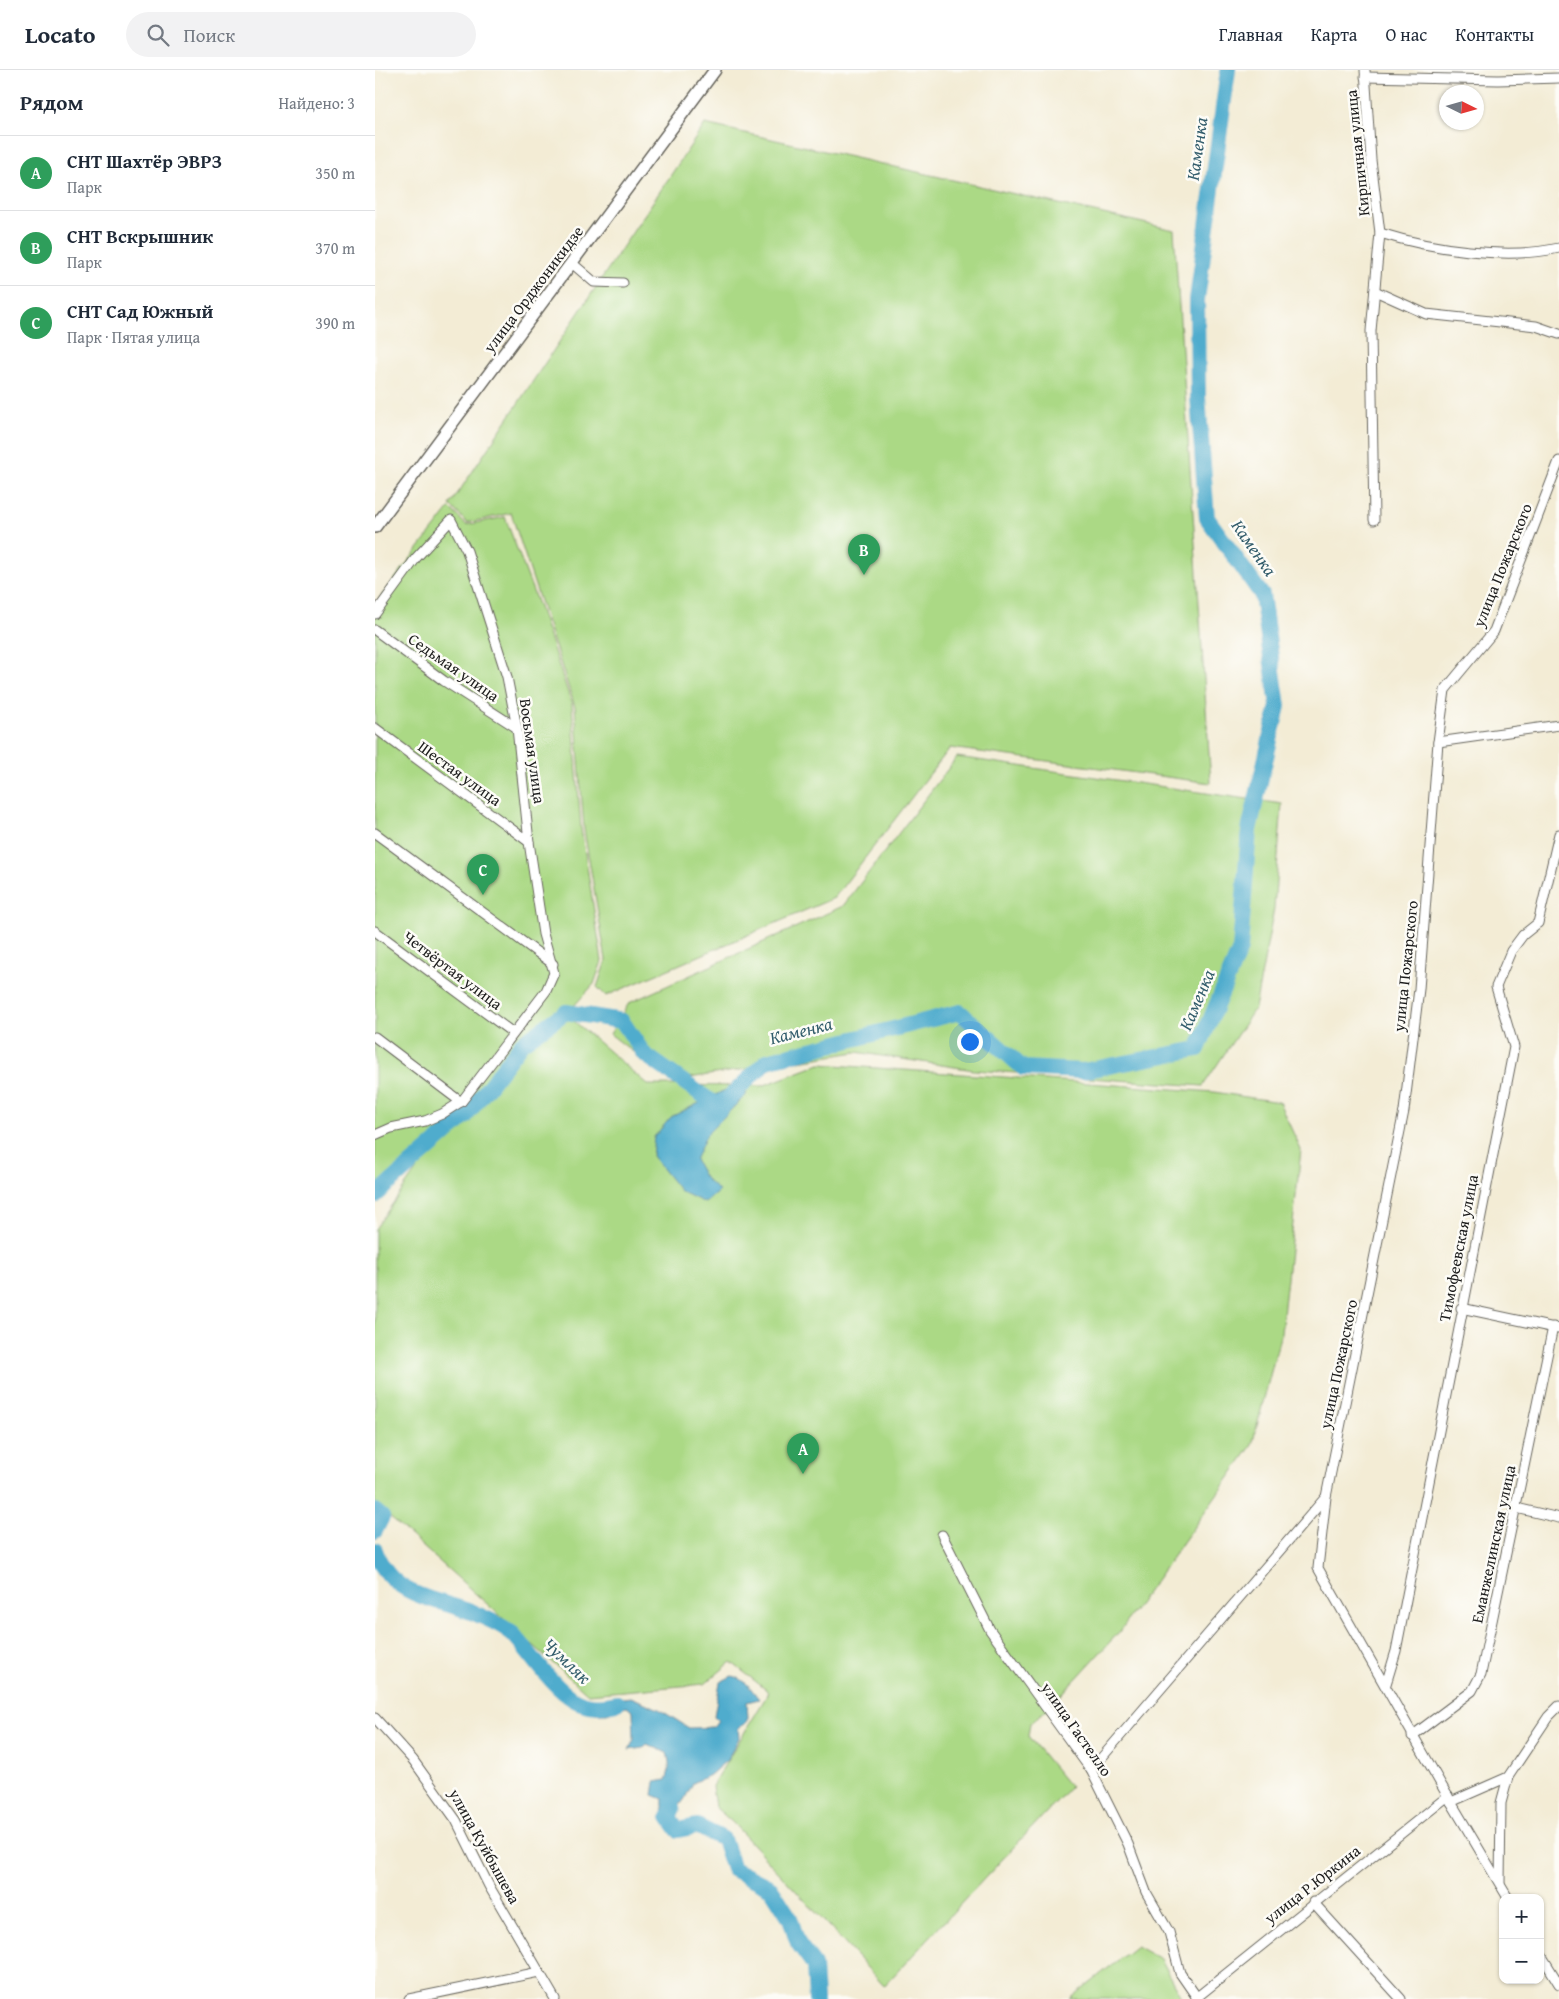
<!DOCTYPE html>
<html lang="ru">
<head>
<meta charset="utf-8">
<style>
  :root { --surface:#fff; --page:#f2f2f3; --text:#1f2937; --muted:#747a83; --line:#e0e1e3; --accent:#1a73e8 }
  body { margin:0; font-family:"Gentium Book Plus",serif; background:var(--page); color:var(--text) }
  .controls { position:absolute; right:15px; bottom:15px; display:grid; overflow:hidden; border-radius:10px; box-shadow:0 1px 4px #0004 }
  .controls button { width:45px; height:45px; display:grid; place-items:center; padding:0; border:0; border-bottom:1px solid var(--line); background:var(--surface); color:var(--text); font:25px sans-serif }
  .compass { position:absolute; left:1064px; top:15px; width:45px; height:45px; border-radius:50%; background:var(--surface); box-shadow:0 1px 4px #0004; rotate:95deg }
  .you { position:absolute; left:594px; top:971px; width:18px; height:18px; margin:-12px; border:4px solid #fff; border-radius:50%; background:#1a73e8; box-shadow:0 0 0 8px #1a73e833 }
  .badge { display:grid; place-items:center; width:32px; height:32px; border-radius:50%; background:var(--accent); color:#fff; font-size:16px; font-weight:700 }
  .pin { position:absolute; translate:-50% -41px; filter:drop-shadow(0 1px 2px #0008) }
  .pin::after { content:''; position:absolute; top:26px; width:18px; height:15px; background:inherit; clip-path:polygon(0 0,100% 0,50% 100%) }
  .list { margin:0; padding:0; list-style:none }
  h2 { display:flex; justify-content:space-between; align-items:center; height:65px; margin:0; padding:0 20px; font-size:21px }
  h2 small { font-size:16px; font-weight:400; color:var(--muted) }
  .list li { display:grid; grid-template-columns:32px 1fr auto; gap:15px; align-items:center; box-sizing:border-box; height:75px; padding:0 20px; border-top:1px solid var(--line) }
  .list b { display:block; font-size:19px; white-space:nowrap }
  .list p { margin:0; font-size:16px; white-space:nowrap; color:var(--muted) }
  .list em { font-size:16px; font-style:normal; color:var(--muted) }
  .icon { flex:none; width:28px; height:28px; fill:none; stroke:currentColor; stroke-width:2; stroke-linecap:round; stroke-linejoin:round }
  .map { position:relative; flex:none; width:1184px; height:1929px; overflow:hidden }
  header { display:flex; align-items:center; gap:30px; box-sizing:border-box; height:70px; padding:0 25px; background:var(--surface); border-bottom:1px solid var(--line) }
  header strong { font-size:24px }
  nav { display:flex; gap:28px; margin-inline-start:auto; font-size:18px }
  .search { width:350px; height:45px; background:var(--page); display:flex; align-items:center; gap:12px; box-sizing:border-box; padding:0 18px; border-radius:28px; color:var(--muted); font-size:19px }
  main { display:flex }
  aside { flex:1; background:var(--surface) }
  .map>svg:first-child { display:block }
</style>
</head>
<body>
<header>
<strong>Locato</strong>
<div class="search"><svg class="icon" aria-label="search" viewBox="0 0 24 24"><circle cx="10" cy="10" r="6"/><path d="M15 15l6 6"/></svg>Поиск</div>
<nav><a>Главная</a><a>Карта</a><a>О нас</a><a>Контакты</a></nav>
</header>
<main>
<aside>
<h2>Рядом<small>Найдено: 3</small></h2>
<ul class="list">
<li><span class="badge" style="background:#2e9e5b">A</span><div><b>СНТ Шахтёр ЭВРЗ</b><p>Парк</p></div><em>350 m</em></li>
<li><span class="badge" style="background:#2e9e5b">B</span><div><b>СНТ Вскрышник</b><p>Парк</p></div><em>370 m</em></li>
<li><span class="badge" style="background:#2e9e5b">C</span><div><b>СНТ Сад Южный</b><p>Парк · Пятая улица</p></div><em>390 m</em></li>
</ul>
</aside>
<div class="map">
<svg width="1184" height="1929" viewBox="0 0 1184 1929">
  <rect width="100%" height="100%" fill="#fdfcf7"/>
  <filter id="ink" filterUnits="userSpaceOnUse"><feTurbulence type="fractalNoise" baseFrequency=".02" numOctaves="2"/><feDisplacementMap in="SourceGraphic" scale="10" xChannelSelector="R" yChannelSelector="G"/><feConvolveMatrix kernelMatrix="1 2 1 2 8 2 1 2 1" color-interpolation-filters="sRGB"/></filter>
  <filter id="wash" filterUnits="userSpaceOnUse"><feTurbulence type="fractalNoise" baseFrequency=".0096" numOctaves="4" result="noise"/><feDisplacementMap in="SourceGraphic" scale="20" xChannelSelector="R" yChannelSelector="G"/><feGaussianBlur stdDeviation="1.12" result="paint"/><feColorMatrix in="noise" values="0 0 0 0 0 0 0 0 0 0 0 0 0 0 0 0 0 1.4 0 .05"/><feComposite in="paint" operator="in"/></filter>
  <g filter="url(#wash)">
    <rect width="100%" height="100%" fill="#f3ecd5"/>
    <g fill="#abd985" stroke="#647a50">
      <path d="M 330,54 L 799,160 L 836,713 L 575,678 L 459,828 L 231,926 L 222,917 L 231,890 L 209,760 L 200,637 L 136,443 L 92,453 L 75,435 Z"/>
      <path d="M 75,438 L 91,455 L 130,447 L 164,537 L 197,634 L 206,758 L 227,891 L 219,914 L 196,939 L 147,963 L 71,1060 L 0,1117 L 0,534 Z"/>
      <path d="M 582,687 L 907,734 L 899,839 L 880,938 L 828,1016 L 599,1000 L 481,982 L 295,1011 L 235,964 L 254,933 L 468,836 Z"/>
      <path d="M 192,945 L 273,1015 L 387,1016 L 445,994 L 839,1022 L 904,1032 L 926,1080 L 906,1263 L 877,1375 L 745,1561 L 676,1636 L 655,1653 L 653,1666 L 695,1717 L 509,1916 L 357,1752 L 340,1737 L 337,1716 L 394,1622 L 356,1592 L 330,1614 L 213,1624 L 0,1434 L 0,1159 L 42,1099 L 148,965 Z"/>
      <path d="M 761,1876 L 785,1889 L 807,1929 L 694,1929 Z"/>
    </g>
    <g fill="#4faccd" stroke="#366474">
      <path d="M 368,1019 L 372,1024 L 332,1064 L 320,1090 L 330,1108 L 344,1121 L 330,1133 L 305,1121 L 277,1086 L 279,1067 L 296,1047 L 348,1021 Z"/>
      <path d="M 357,1606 C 369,1607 377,1620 384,1629 L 372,1632 L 373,1648 L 370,1654 L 363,1658 L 364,1668 L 352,1690 L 335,1705 L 318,1713 L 309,1730 L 297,1745 L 302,1753 L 297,1758 C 290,1749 287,1739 288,1729 L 278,1725 L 280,1712 L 291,1710 C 295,1700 295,1693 292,1683 L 272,1674 L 268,1678 L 254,1680 L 259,1669 L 258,1642 L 251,1636 L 232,1643 L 220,1643 L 223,1633 L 229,1630 L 256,1627 L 284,1639 L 314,1658 L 338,1657 L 343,1650 L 339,1646 L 345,1612 Z"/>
    </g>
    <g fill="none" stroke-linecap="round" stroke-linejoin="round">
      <g stroke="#4faccd" stroke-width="16">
        <path d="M 0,1126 L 91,1046 L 147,973 L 191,942 L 247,951 L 269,984 L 344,1037 L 392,991 L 585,942 L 648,998 L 708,1001 L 823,979 L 865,879 L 874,760 L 903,636 L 887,525 L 832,448 L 823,327 L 822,230 L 853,0"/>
        <path d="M 0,1441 L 7,1447 L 0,1461"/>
        <path d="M 0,1480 C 17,1532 66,1527 108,1547 C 117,1551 130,1557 138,1564 C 155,1582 177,1617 198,1629 C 213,1638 226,1636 242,1633"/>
        <path d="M 298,1738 L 294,1747 L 303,1760 L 322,1756 L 348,1769 L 358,1799 L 396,1818 L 415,1848 L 423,1873 L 439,1895 L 441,1929"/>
      </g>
    </g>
  </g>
  <g filter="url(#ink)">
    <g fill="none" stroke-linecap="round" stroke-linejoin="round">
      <defs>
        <g id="minor">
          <path d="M 990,0 L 996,90 L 1005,163 L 996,261 L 999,450"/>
          <path d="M 990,7 L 1123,10 L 1184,8"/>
          <path d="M 1005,163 C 1056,179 1132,190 1184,178"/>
          <path d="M 198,194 L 219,212 L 248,213"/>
          <path d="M 1000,221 L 1051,244 L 1161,256 L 1184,264"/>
          <path d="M 0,544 L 41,488 L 76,450 L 92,481 L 132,607 L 142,658 L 154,772 L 168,864 L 179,903 L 171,921 L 87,1031 L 67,1044 L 50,1051 L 16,1058 L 0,1065"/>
          <path d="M 0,560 L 69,611 L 142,658"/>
          <path d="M 0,658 L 154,772"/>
          <path d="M 1063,672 L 1184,655"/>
          <path d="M 0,763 L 178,894"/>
          <path d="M 0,861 L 138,963"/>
          <path d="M 0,967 L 86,1032"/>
          <path d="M 1086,1238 L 1184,1259"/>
          <path d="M 1141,1438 L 1184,1448"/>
          <path d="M 567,1465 L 615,1560 L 716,1700 L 753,1774 L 771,1822 L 794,1862 L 805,1903 L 823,1929"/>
          <path d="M 1011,1614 L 1021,1581 L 1139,977 L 1121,917 L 1136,881 L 1148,865 L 1163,853 L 1184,764"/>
          <path d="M 0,1648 L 38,1690 L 81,1750 L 114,1816 L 180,1929"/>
          <path d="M 1037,1666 L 1097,1621 L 1106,1604 L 1178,1257"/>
          <path d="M 716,1700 L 950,1428"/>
          <path d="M 1076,1732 L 943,1498 L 951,1427 L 1029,1041 L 1044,919 L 1063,672 L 1070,620 L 1119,561 L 1184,391"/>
          <path d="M 1125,1813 L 1126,1733 L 1133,1707"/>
          <path d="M 1133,1828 L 1076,1732 L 1133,1707 L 1173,1647 L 1184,1636"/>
          <path d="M 938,1832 L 1026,1929"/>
          <path d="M 1165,1883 L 1184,1914"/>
          <path d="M 821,1928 L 1073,1726"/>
          <path d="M 34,1929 L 164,1902"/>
        </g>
        <path id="major" d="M 0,457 L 340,0"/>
      </defs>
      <use href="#minor" stroke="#67655d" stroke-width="11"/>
      <use href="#major" stroke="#67655d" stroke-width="14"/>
      <use href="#minor" stroke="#fff" stroke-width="9"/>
      <use href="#major" stroke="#fff" stroke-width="11"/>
    </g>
  </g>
  <g text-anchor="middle" stroke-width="5" stroke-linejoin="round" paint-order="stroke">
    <g font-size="16" fill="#1c1c1c" stroke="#fdfcf7">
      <text transform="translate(982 83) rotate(-96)" y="6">Кирпичная улица</text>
      <text transform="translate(158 219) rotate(-53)" y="6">улица Орджоникидзе</text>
      <text transform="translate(1127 495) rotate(-68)" y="6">улица Пожарского</text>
      <text transform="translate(79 597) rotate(35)" y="6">Седьмая улица</text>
      <text transform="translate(158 681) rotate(82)" y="6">Восьмая улица</text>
      <text transform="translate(85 703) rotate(36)" y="6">Шестая улица</text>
      <text transform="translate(1030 896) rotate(-84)" y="6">улица Пожарского</text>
      <text transform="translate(78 900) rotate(37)" y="6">Четвёртая улица</text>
      <text transform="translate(1083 1178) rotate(-79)" y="6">Тимофеевская улица</text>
      <text transform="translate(963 1294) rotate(-78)" y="6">улица Пожарского</text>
      <text transform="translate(1118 1474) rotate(-78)" y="6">Еманжелинская улица</text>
      <text transform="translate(702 1659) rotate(55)" y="6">улица Гастелло</text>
      <text transform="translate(110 1776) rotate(61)" y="6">улица Куйбышева</text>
      <text transform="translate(937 1814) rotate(-38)" y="6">улица Р.Юркина</text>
    </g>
    <g font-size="18" font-style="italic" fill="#335d6c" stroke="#fdfcf7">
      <text transform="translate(822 79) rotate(-82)" y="6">Каменка</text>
      <text transform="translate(879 478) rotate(55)" y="6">Каменка</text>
      <text transform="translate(822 930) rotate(-67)" y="6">Каменка</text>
      <text transform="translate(426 961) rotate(-14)" y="6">Каменка</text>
      <text transform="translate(192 1591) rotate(44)" y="6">Чумляк</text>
    </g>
  </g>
</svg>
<div class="controls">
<button>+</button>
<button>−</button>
</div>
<svg class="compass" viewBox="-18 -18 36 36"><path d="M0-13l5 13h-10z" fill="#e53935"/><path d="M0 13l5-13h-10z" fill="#747a83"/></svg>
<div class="you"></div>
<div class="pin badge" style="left:428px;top:1404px;background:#2e9e5b">A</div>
<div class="pin badge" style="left:489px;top:505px;background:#2e9e5b">B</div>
<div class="pin badge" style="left:108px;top:825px;background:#2e9e5b">C</div>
</div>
</main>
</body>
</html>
